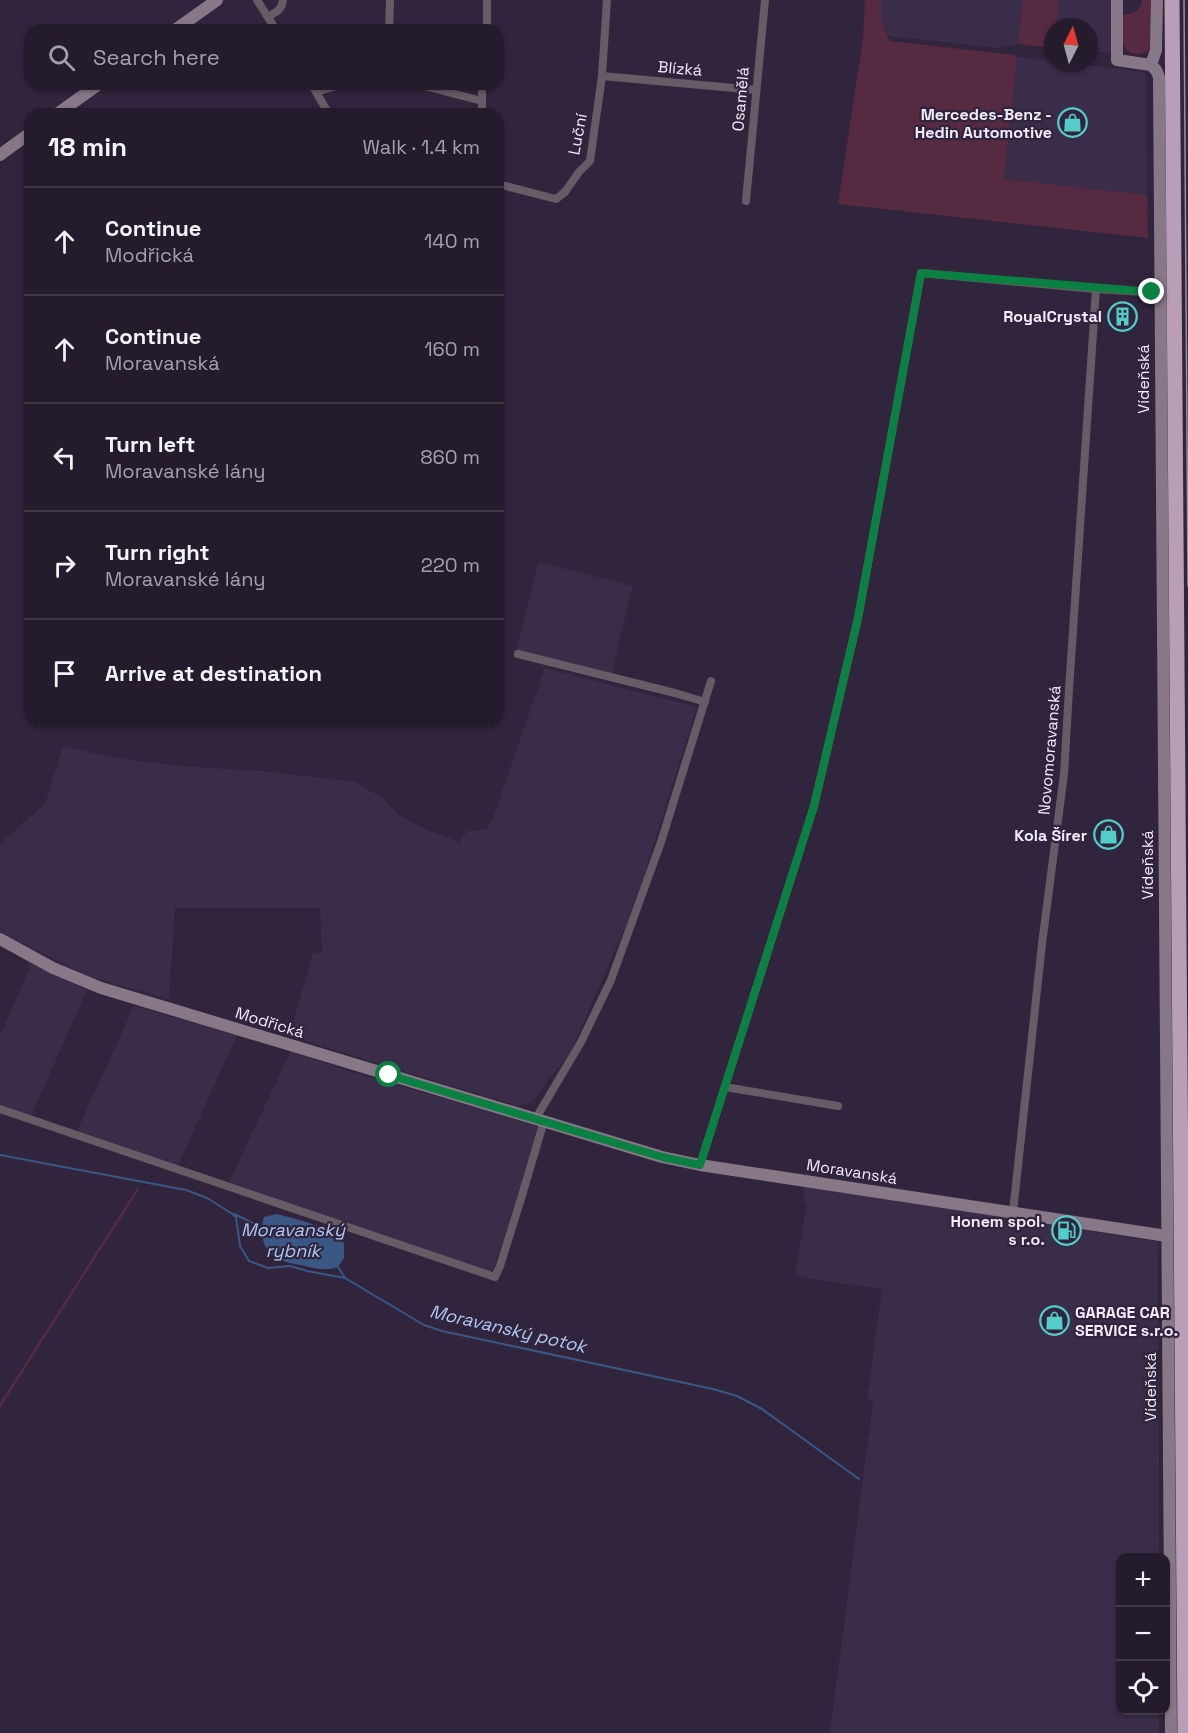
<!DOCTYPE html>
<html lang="en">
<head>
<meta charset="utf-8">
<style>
  :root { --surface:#241c2d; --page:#302939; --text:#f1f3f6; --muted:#a3a1aa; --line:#413a49 }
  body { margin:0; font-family:"Space Grotesk",sans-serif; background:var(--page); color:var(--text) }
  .controls { position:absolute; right:18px; bottom:18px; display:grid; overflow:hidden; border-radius:12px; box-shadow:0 2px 4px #0004 }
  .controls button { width:54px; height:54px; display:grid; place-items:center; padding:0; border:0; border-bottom:2px solid var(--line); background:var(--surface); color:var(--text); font:30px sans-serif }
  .compass { position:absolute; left:1044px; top:18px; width:54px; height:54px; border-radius:50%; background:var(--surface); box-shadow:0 2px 4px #0004; rotate:6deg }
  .stop { position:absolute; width:18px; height:18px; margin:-14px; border:4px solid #0b8043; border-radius:50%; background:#fff }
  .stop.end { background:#0b8043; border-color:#fff; box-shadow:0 2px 6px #0008 }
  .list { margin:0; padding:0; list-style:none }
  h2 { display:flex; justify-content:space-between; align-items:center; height:78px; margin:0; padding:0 24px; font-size:26px }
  h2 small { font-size:20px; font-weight:400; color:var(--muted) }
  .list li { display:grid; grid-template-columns:39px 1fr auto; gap:18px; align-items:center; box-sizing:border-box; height:108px; padding:0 24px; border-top:2px solid var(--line) }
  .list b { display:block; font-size:22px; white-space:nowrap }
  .list p { margin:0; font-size:20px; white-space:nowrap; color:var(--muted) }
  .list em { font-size:20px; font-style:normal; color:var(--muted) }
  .icon { flex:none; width:33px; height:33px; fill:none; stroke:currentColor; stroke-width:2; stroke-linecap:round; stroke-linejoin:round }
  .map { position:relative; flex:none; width:1188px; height:1733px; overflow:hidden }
  .search { position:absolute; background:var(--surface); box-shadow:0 2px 4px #0004; left:24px; top:24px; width:480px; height:66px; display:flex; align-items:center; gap:15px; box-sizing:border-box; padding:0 21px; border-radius:18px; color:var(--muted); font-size:22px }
  .panel { position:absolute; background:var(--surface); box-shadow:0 2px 4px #0004; left:24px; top:108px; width:480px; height:618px; border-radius:18px }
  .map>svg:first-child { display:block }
</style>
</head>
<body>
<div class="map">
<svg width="1188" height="1733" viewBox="0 0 1188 1733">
  <rect width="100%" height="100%" fill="#30253c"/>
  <g fill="#3a2d4a">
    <path d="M 881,0 L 1023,0 L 1046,3 L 1040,47 L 1018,44 L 997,48 L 888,36 L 881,21 Z"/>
    <path d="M 1059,0 L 1111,0 L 1112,53 L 1089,51 L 1089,27 L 1056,27 Z"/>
    <path d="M 1017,57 L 1053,61 L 1053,63 L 1067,63 L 1123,69 L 1140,72 L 1146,74 L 1147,195 L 1004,179 Z"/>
    <path d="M 538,562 L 633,586 L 610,679 L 515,655 Z"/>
    <path d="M 545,668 L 697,707 L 642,882 L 626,925 L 571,1051 L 532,1102 L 517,1106 L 289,1036 L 313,953 L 322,953 L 320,908 L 175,908 L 169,999 L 90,977 L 0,932 L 0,844 L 40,808 L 46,801 L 63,746 L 110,757 L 133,760 L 180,766 L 272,772 L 355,782 L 384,799 L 399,815 L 425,829 L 445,836 L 459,843 L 467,831 L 487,829 L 493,818 Z"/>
    <path d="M 26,961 L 87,990 L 31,1116 L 0,1105 L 0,1036 L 29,969 Z"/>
    <path d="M 134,1006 L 237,1035 L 178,1165 L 77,1131 Z"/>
    <path d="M 291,1051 L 349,1071 L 533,1124 L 537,1127 L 537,1134 L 521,1181 L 523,1182 L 493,1270 L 489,1272 L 229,1182 Z"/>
    <path d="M 805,1186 L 1158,1242 L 1159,1557 L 1120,1558 L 1120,1710 L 1159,1711 L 1159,1733 L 830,1733 L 873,1401 L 867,1399 L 882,1289 L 811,1279 L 797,1275 L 796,1270 L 807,1203 L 803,1201 Z"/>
  </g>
  <g fill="#562a40">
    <path d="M 865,0 L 881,0 L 881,21 L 890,41 L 1015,55 L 1015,57 L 1017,57 L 1004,179 L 1147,195 L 1148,238 L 838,204 L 863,38 Z"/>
    <path d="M 1023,0 L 1059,0 L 1056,27 L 1053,27 L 1053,48 L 1018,44 Z"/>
    <path d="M 1142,0 L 1153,0 L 1151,46 C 1148,52 1142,55 1135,54 C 1118,52 1123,28 1123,15 C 1133,14 1141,12 1142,0 Z"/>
    <path d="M 137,1188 L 140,1188 L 0,1408 L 0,1403 Z"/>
  </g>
  <path fill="#3a5786" d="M 277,1214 C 300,1220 327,1226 344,1243 L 344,1258 L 338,1267 C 326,1271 318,1269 305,1266 C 297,1264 286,1263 278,1259 C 262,1251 259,1231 264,1217 Z"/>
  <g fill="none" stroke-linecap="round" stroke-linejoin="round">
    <g stroke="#3a5786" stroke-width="2">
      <path d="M 0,1155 L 186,1190 L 207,1198 L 231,1213 L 236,1217 L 240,1246 L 249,1261 L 268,1268 L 290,1266 L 307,1271 L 345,1278 L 424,1325 L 442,1331 L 713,1389 L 737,1396 L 762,1409 L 859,1479"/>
      <path d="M 234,1214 L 261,1227"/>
      <path d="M 338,1267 L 345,1278"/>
    </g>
    <g stroke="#665c66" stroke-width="8">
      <path d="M 257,0 L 276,30"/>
      <path d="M 268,17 C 276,12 282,10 283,0"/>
      <path d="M 389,30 L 390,0"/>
      <path d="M 487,30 L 487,0"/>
      <path d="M 602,76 L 756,90"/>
      <path d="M 311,84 L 316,92 L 343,84"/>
      <path d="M 417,84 L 482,101"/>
      <path d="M 482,84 L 482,114"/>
      <path d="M 316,92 L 329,114"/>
      <path d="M 498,184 L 556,199 L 565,192 L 579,172 L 590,161 L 602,76 L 607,0"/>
      <path d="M 746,201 L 765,0"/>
      <path d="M 518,654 L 675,693 L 705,702"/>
      <path d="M 725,1087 L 838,1106"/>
      <path d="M 0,1109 L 495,1277 L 500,1266 L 520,1202 L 544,1121"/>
      <path d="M 536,1118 L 581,1042 L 611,980 L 661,842 L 711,681"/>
      <path d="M 700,1165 L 814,806 L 858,618 L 921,273 L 1096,289 L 1161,293"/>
      <path d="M 1013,1212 L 1042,944 L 1064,774 L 1069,690 L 1096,289"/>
    </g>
    <g stroke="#887887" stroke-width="12">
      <path d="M 1117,0 L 1117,60 L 1151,65"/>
      <path d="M 175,30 L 217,0"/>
      <path d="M 1151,65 L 1156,70 L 1159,77 L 1171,1733"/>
      <path d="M 1151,65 L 1156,50 L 1157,0"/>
      <path d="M 57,114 L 99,84"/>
      <path d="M 0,155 L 30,133"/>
      <path d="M 0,939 L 53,968 L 101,988 L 662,1157 L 700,1165 L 1167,1236"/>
    </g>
    <path stroke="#b89fb7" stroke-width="15" d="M 1172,0 L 1185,1733"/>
    <path stroke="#9990a3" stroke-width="1.5" d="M 1184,0 L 1188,586"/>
  </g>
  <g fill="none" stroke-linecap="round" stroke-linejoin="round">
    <path stroke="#0b8043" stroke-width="8" d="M 389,1075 L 662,1157 L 700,1165 L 814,806 L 858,618 L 921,273 L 1152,292"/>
  </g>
  <defs>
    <symbol id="shop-ring" viewBox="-11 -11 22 22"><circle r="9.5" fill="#30253c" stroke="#53cdca" stroke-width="1.5"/><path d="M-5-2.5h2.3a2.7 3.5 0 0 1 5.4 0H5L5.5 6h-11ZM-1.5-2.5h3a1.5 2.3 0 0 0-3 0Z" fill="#53cdca"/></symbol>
    <symbol id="building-ring" viewBox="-11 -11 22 22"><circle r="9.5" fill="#30253c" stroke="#53cdca" stroke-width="1.5"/><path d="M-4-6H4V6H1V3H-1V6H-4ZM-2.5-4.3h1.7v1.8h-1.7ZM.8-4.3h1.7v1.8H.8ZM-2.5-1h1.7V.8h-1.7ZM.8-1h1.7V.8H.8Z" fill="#53cdca"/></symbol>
    <symbol id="fuel-ring" viewBox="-11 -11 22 22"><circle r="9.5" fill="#30253c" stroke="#53cdca" stroke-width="1.5"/><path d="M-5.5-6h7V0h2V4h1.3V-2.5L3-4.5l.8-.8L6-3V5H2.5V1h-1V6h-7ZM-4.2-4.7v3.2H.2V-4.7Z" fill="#53cdca"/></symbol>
  </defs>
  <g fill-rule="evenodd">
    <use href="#shop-ring" x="1056" y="106" width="33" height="33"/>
    <use href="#building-ring" x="1106" y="300" width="33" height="33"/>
    <use href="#shop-ring" x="1092" y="818" width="33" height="33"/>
    <use href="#fuel-ring" x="1050" y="1214" width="33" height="33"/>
    <use href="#shop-ring" x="1038" y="1304" width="33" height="33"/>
  </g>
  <g text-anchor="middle" stroke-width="4.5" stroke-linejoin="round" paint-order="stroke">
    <g font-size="16" fill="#f3ecfc" stroke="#30253c">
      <text transform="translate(680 68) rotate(5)" y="6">Blízká</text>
      <text transform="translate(740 99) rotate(-85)" y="6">Osamělá</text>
      <text transform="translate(577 134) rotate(-79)" y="6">Luční</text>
      <text transform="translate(1143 379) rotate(-90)" y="6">Vídeňská</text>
      <text transform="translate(1049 750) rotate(-85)" y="6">Novomoravanská</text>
      <text transform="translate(1147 865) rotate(-90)" y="6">Vídeňská</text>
      <text transform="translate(270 1022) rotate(17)" y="6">Modřická</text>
      <text transform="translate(852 1171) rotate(9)" y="6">Moravanská</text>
      <text transform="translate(1150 1387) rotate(-90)" y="6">Vídeňská</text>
    </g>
    <g font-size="16" font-weight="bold" fill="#f3ecfc" stroke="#30253c" text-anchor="end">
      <text x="1052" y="120">Mercedes-Benz -<tspan x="1052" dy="18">Hedin Automotive</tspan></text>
      <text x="1102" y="322">RoyalCrystal</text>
      <text x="1087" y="841">Kola Šírer</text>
      <text x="1045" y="1227">Honem spol.<tspan x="1045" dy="18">s r.o.</tspan></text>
      <text x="1075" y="1318" text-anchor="start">GARAGE CAR<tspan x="1075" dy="18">SERVICE s.r.o.</tspan></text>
    </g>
    <g font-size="18" font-style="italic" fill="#aec9f6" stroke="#30253c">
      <text x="293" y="1236">Moravanský<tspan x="293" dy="21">rybník</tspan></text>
      <text transform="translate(508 1329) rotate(13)" y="6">Moravanský potok</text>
    </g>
  </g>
</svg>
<div class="controls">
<button>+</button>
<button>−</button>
<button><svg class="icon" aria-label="locate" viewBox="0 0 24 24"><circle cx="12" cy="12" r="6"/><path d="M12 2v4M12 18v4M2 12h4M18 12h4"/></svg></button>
</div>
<svg class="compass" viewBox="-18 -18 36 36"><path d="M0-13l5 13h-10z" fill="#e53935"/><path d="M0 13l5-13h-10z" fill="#a3a1aa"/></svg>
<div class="stop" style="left:389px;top:1075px"></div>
<div class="stop end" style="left:1152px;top:292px"></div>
<div class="search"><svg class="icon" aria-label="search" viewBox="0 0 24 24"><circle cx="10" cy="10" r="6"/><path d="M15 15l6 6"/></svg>Search here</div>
<section class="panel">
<h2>18 min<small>Walk · 1.4 km</small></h2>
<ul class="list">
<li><svg class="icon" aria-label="ahead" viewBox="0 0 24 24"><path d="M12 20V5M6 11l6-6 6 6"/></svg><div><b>Continue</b><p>Modřická</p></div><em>140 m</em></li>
<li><svg class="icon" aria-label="ahead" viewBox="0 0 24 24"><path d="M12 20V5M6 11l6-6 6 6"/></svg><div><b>Continue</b><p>Moravanská</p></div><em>160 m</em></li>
<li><svg class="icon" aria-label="left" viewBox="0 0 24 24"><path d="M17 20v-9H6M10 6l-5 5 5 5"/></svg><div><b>Turn left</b><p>Moravanské lány</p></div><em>860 m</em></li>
<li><svg class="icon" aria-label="right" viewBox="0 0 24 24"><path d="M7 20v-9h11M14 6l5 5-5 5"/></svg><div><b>Turn right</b><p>Moravanské lány</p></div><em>220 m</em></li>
<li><svg class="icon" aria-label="arrive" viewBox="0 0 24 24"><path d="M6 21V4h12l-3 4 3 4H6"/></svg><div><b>Arrive at destination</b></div></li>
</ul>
</section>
</div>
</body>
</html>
